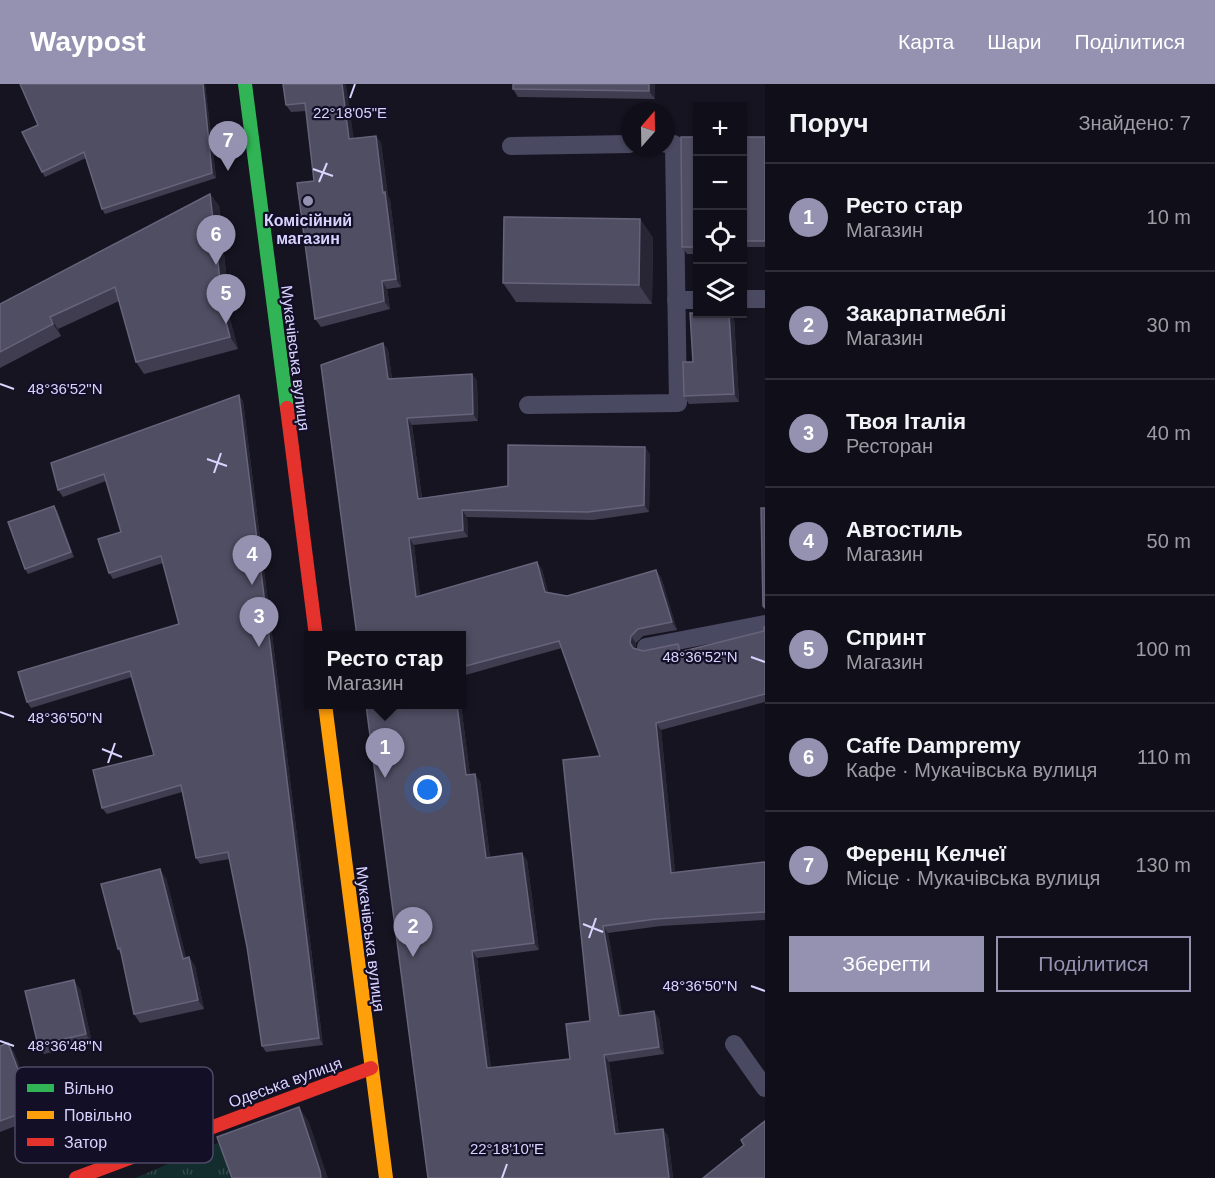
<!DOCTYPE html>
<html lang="uk">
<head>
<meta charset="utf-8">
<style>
  :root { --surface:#100f19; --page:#1e1d26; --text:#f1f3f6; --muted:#9c9ca2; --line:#302f38; --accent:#9591b1 }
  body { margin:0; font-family:Helvetica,sans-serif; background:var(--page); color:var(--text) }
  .controls { position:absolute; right:18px; top:18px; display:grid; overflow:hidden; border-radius:0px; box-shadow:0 2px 4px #0004 }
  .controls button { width:54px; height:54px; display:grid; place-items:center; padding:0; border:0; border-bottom:2px solid var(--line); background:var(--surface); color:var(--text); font:30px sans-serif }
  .compass { position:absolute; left:621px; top:18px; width:54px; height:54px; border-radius:50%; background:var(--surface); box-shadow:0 2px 4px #0004; rotate:20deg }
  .you { position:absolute; left:428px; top:706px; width:21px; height:21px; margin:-15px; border:4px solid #fff; border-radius:50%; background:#1a73e8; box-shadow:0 0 0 9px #1a73e833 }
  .badge { display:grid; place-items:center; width:39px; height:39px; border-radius:50%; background:var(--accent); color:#fff; font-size:20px; font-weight:700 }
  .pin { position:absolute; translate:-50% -50px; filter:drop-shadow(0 2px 3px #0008) }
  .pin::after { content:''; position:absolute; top:32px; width:21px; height:18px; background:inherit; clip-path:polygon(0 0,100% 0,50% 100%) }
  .popup { position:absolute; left:304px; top:547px; width:162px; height:78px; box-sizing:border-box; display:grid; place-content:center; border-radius:0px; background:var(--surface); filter:drop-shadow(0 2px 4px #0005); font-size:20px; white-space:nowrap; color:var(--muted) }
  .popup b { font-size:22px; color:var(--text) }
  .popup::after { content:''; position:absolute; left:50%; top:100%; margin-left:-12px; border:12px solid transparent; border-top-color:var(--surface) }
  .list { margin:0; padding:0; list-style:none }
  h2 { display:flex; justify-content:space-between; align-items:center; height:78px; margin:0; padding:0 24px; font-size:26px }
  h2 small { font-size:20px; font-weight:400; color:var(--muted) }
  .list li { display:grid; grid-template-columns:39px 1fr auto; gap:18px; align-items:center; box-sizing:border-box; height:108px; padding:0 24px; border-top:2px solid var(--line) }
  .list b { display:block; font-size:22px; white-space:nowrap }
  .list p { margin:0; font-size:20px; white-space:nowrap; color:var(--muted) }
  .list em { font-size:20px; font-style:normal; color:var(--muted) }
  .actions { display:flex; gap:12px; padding:18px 24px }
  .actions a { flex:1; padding:14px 0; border:2px solid var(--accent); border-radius:0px; text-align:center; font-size:21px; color:var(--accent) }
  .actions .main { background:var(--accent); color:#fff }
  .icon { flex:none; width:33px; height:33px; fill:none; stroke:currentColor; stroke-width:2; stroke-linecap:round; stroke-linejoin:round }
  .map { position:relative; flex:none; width:765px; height:1094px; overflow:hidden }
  header { display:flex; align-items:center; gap:36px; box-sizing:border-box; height:84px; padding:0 30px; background:var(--accent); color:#fff }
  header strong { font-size:28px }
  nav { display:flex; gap:33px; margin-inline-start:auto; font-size:21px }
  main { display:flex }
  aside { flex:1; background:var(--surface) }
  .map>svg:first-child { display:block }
</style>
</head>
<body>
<header>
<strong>Waypost</strong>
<nav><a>Карта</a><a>Шари</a><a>Поділитися</a></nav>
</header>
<main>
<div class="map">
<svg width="765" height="1094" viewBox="0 0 765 1094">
  <defs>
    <pattern id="grass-tufts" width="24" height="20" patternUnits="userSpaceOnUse" patternTransform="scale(1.5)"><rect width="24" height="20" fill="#132c2d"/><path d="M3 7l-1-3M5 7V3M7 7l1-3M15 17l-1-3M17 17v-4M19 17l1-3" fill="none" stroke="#354a4c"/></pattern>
  </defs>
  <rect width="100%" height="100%" fill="#161421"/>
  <path fill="url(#grass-tufts)" d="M 220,1058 L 231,1094 L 135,1094 Z"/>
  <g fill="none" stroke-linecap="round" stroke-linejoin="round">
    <g stroke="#4a4962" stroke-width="18">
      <path d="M 511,62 L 630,60"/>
      <path d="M 742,215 L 765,215"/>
      <path d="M 676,216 L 698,216"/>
      <path d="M 528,321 L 678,319 L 674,60 L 666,60"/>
      <path d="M 646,563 L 765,540"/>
      <path d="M 734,960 L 765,1004"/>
    </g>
    <path stroke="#30b455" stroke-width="14" d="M 245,0 L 287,324"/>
    <path stroke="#ff9f0a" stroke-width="14" d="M 325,620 L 386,1094"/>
    <g stroke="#e5322d" stroke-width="14">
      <path d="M 287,324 L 316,552"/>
      <path d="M 76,1094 L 371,984"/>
    </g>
  </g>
  <g fill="#403d50">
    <path d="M 205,0 L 216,94 L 105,130 L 102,125 L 86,74 L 45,93 L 42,88 Z"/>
    <path d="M 283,0 L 354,54 L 376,52 L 381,59 L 388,112 L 390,116 L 401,203 L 387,205 L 390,225 L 321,243 L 315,235 L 314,97 L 306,27 L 291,28 L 286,21 Z"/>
    <path d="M 513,0 L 655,0 L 655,15 L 518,13 L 513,5 Z"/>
    <path d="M 698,53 L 698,170 L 687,170 L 682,163 Z"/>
    <path d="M 742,53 L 765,53 L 765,163 L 744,163 L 744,169 L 742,169 Z"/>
    <path d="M 210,110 L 219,122 L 228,208 L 223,209 L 238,265 L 144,290 L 136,278 L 119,217 L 58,245 L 61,252 L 0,284 L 0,220 Z"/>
    <path d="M 640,135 L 653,154 L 652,220 L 516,218 L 503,199 Z"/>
    <path d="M 734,234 L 739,318 L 689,320 L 684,312 L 693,278 Z"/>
    <path d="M 383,259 L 388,266 L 392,295 L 472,290 L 477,297 L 478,337 L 412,341 L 422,414 L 508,402 L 645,363 L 650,371 L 649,428 L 593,436 L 467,433 L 468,453 L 414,461 L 420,512 L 542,485 L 548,509 L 567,512 L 661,493 L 677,546 L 643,552 L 636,559 L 635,564 L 643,567 L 683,567 L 764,547 L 765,542 L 765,618 L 661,646 L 675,788 L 765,778 L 765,836 L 661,842 L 608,849 L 622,931 L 659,934 L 664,970 L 609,978 L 619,1050 L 663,1045 L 668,1052 L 673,1094 L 428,1094 L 366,621 L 461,621 L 470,691 L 480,697 L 490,773 L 527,776 L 539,866 L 477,874 L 491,984 L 570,975 L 590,937 L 600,672 L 562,564 L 462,592 L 462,552 L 357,552 Z"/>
    <path d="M 239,311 L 243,317 L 323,961 L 266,968 L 262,962 L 247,863 L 230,775 L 200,780 L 196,774 L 182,708 L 107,730 L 102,724 L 154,671 L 132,593 L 31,624 L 27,618 L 179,540 L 163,479 L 113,495 L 109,489 L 121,448 L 106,397 L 63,413 L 58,406 Z"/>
    <path d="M 57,426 L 74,473 L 28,490 L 25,485 Z"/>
    <path d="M 166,794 L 186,874 L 189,873 L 195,882 L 204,925 L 140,939 L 134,930 L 121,870 L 118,865 Z"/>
    <path d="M 80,905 L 92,959 L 44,970 L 38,961 Z"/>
    <path d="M 0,962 L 14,968 L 39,1033 L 0,1048 Z"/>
  </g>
  <g fill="#282635">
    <path d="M 203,0 L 205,0 L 216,94 L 212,89 Z"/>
    <path d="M 342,0 L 346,0 L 355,62 L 349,55 Z"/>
    <path d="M 649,0 L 655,0 L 655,15 L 649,7 Z"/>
    <path d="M 376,52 L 381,59 L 388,112 L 390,116 L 401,203 L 396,195 L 383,109 Z"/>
    <path d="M 210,110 L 219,122 L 228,208 L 220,196 Z"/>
    <path d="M 640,135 L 653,154 L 652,220 L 639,201 Z"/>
    <path d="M 215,197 L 223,209 L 238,265 L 230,253 Z"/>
    <path d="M 382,197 L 387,205 L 390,225 L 384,217 Z"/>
    <path d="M 729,230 L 731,230 L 734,234 L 739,318 L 734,310 Z"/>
    <path d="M 50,233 L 58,245 L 61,252 L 53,240 Z"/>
    <path d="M 383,259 L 388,266 L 393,302 L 388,295 Z"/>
    <path d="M 472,290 L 477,297 L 478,337 L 473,330 Z"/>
    <path d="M 239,311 L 243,317 L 323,961 L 319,954 Z"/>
    <path d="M 407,334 L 412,341 L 423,422 L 418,415 Z"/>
    <path d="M 645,363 L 650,371 L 649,428 L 644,421 Z"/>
    <path d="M 54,422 L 57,426 L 74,473 L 71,468 Z"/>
    <path d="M 462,426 L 467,433 L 468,453 L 463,446 Z"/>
    <path d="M 409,454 L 414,461 L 421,520 L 416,513 Z"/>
    <path d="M 537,478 L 542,485 L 550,515 L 545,508 Z"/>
    <path d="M 656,486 L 661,493 L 677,546 L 672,538 Z"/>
    <path d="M 631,552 L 636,559 L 635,566 L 630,559 Z"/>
    <path d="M 457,621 L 461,621 L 471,698 L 466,691 Z"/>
    <path d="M 656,639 L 661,646 L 676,796 L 671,789 Z"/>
    <path d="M 475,690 L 480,697 L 491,781 L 486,774 Z"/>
    <path d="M 522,769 L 527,776 L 539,866 L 534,859 Z"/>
    <path d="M 160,785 L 166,794 L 189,884 L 183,875 Z"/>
    <path d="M 603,842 L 608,849 L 624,939 L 619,932 Z"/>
    <path d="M 472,867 L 477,874 L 492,991 L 487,984 Z"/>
    <path d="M 189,873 L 195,882 L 204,925 L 198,916 Z"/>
    <path d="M 74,896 L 80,905 L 92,959 L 86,950 Z"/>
    <path d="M 654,927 L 659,934 L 664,970 L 659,963 Z"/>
    <path d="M 8,959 L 14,968 L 39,1033 L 33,1025 Z"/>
    <path d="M 604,971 L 609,978 L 620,1058 L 615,1050 Z"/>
    <path d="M 299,1023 L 309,1038 L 328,1094 L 321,1094 Z"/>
    <path d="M 663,1045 L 668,1052 L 673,1094 L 669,1094 Z"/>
  </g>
  <g fill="#504e63" stroke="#66637b" stroke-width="1.5">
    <path d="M 20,0 L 203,0 L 212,89 L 102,125 L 84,68 L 42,88 L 22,48 L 38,41 Z"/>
    <path d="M 283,0 L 342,0 L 349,55 L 376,52 L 383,109 L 385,108 L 396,195 L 382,197 L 384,217 L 315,235 L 297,99 L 314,97 L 305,19 L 286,21 Z"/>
    <path d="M 513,0 L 649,0 L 649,7 L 513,5 Z"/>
    <path d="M 681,53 L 698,53 L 698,163 L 682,163 Z"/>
    <rect x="742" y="53" width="23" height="104"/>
    <path d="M 210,110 L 220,196 L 215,197 L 230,253 L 136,278 L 115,203 L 50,233 L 53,240 L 0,268 L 0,220 Z"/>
    <path d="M 504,133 L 640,135 L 639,201 L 503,199 Z"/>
    <path d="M 690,229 L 729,230 L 734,310 L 684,312 L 683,278 L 693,278 Z"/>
    <path d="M 383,259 L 388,295 L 472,290 L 473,330 L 407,334 L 418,415 L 508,402 L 508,361 L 645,363 L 644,421 L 588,428 L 462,426 L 463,446 L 409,454 L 416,513 L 537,478 L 545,508 L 567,512 L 656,486 L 672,538 L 638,545 L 631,552 L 630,559 L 633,564 L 643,567 L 678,560 L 680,568 L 764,547 L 764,543 L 765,542 L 765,610 L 656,639 L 671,789 L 765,778 L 765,828 L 656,835 L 603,842 L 619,932 L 654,927 L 659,963 L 604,971 L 615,1050 L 663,1045 L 669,1094 L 428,1094 L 366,621 L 457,621 L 466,691 L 475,690 L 486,774 L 522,769 L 534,859 L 472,867 L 487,984 L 570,975 L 566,940 L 590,937 L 563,676 L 600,672 L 559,557 L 462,583 L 462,552 L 357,552 L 321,281 Z"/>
    <path d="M 239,311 L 319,954 L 262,962 L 247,863 L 228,768 L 196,774 L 181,701 L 102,724 L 93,686 L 154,671 L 130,587 L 27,618 L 18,588 L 179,540 L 161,472 L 109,489 L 98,455 L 121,448 L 104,390 L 58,406 L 51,379 Z"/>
    <path d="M 54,422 L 71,468 L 25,485 L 8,438 Z"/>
    <path d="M 761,424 L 765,424 L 765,524 L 763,522 Z"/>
    <path d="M 160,785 L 183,875 L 189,873 L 198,916 L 134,930 L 120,864 L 118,865 L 101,800 Z"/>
    <path d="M 74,896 L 86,950 L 38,961 L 25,907 Z"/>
    <path d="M 8,959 L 33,1025 L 0,1037 L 0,962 Z"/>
    <path d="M 299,1023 L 320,1087 L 321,1094 L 232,1094 L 217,1053 Z"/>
    <path d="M 765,1037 L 765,1094 L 703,1094 L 744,1061 L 741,1056 Z"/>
  </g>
  <path fill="none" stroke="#d9d4ff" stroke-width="2" d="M 350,14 L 355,0M 313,85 L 333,92M 319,98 L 327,79M 0,300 L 14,305M 207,375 L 227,382M 214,389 L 221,369M 751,573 L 765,578M 0,628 L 14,633M 102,665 L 122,673M 108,679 L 115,659M 583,840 L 603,848M 589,854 L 596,834M 751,902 L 765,907M 0,957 L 14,962M 502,1094 L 507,1080"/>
  <circle fill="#9591b1" stroke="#130f26" stroke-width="2" cx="308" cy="117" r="6"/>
  <g text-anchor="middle" stroke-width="4.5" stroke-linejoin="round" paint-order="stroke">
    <g font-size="16" font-weight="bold" fill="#d9d4ff" stroke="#130f26">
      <text x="308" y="142">Комісійний<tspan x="308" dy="18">магазин</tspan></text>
    </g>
    <g font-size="16" fill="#d9d4ff" stroke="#130f26">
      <text transform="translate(296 274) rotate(83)" y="6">Мукачівська вулиця</text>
      <text transform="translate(371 855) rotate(83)" y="6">Мукачівська вулиця</text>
      <text transform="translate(285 998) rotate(-20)" y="6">Одеська вулиця</text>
    </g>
  </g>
  <rect x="15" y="983" width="198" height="96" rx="9" fill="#130f26" stroke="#4e4a67" stroke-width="1.5"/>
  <rect x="27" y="1000" width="27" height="8" fill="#30b455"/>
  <rect x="27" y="1027" width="27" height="8" fill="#ff9f0a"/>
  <rect x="27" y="1054" width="27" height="8" fill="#e5322d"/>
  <g font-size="16" fill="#d9d4ff">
    <text x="64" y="1010">Вільно</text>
    <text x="64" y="1037">Повільно</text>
    <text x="64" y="1064">Затор</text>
  </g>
  <g font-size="15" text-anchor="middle" fill="#d9d4ff" stroke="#130f26" stroke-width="4.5" stroke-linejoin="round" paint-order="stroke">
    <text x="350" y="34">22°18'05"E</text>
    <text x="65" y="310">48°36'52"N</text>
    <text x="700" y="578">48°36'52"N</text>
    <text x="65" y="639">48°36'50"N</text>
    <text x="700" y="907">48°36'50"N</text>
    <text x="65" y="967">48°36'48"N</text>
    <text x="507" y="1070">22°18'10"E</text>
  </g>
</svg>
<div class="controls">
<button>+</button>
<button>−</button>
<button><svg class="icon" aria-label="locate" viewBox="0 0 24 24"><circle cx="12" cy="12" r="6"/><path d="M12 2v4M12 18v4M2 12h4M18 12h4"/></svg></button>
<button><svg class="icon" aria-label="layers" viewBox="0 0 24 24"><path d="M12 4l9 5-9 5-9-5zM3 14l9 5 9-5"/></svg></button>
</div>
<svg class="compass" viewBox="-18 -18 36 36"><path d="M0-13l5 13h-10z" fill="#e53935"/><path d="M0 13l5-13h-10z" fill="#9c9ca2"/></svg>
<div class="you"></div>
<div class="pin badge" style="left:385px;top:694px">1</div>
<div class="popup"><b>Ресто стар</b>Магазин</div>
<div class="pin badge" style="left:413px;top:873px">2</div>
<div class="pin badge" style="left:259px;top:563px">3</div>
<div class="pin badge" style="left:252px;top:501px">4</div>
<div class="pin badge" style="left:226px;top:240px">5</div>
<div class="pin badge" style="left:216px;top:181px">6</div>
<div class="pin badge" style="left:228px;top:87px">7</div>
</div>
<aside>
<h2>Поруч<small>Знайдено: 7</small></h2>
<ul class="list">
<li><span class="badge">1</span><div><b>Ресто стар</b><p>Магазин</p></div><em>10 m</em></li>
<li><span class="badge">2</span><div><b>Закарпатмеблі</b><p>Магазин</p></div><em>30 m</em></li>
<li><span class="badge">3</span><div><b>Твоя Італія</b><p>Ресторан</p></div><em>40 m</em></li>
<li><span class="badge">4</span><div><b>Автостиль</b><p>Магазин</p></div><em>50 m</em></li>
<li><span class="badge">5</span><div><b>Спринт</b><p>Магазин</p></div><em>100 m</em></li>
<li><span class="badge">6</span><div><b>Caffe Dampremy</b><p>Кафе · Мукачівська вулиця</p></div><em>110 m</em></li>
<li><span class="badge">7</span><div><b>Ференц Келчеї</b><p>Місце · Мукачівська вулиця</p></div><em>130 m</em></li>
</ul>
<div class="actions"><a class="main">Зберегти</a><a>Поділитися</a></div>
</aside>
</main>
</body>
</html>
